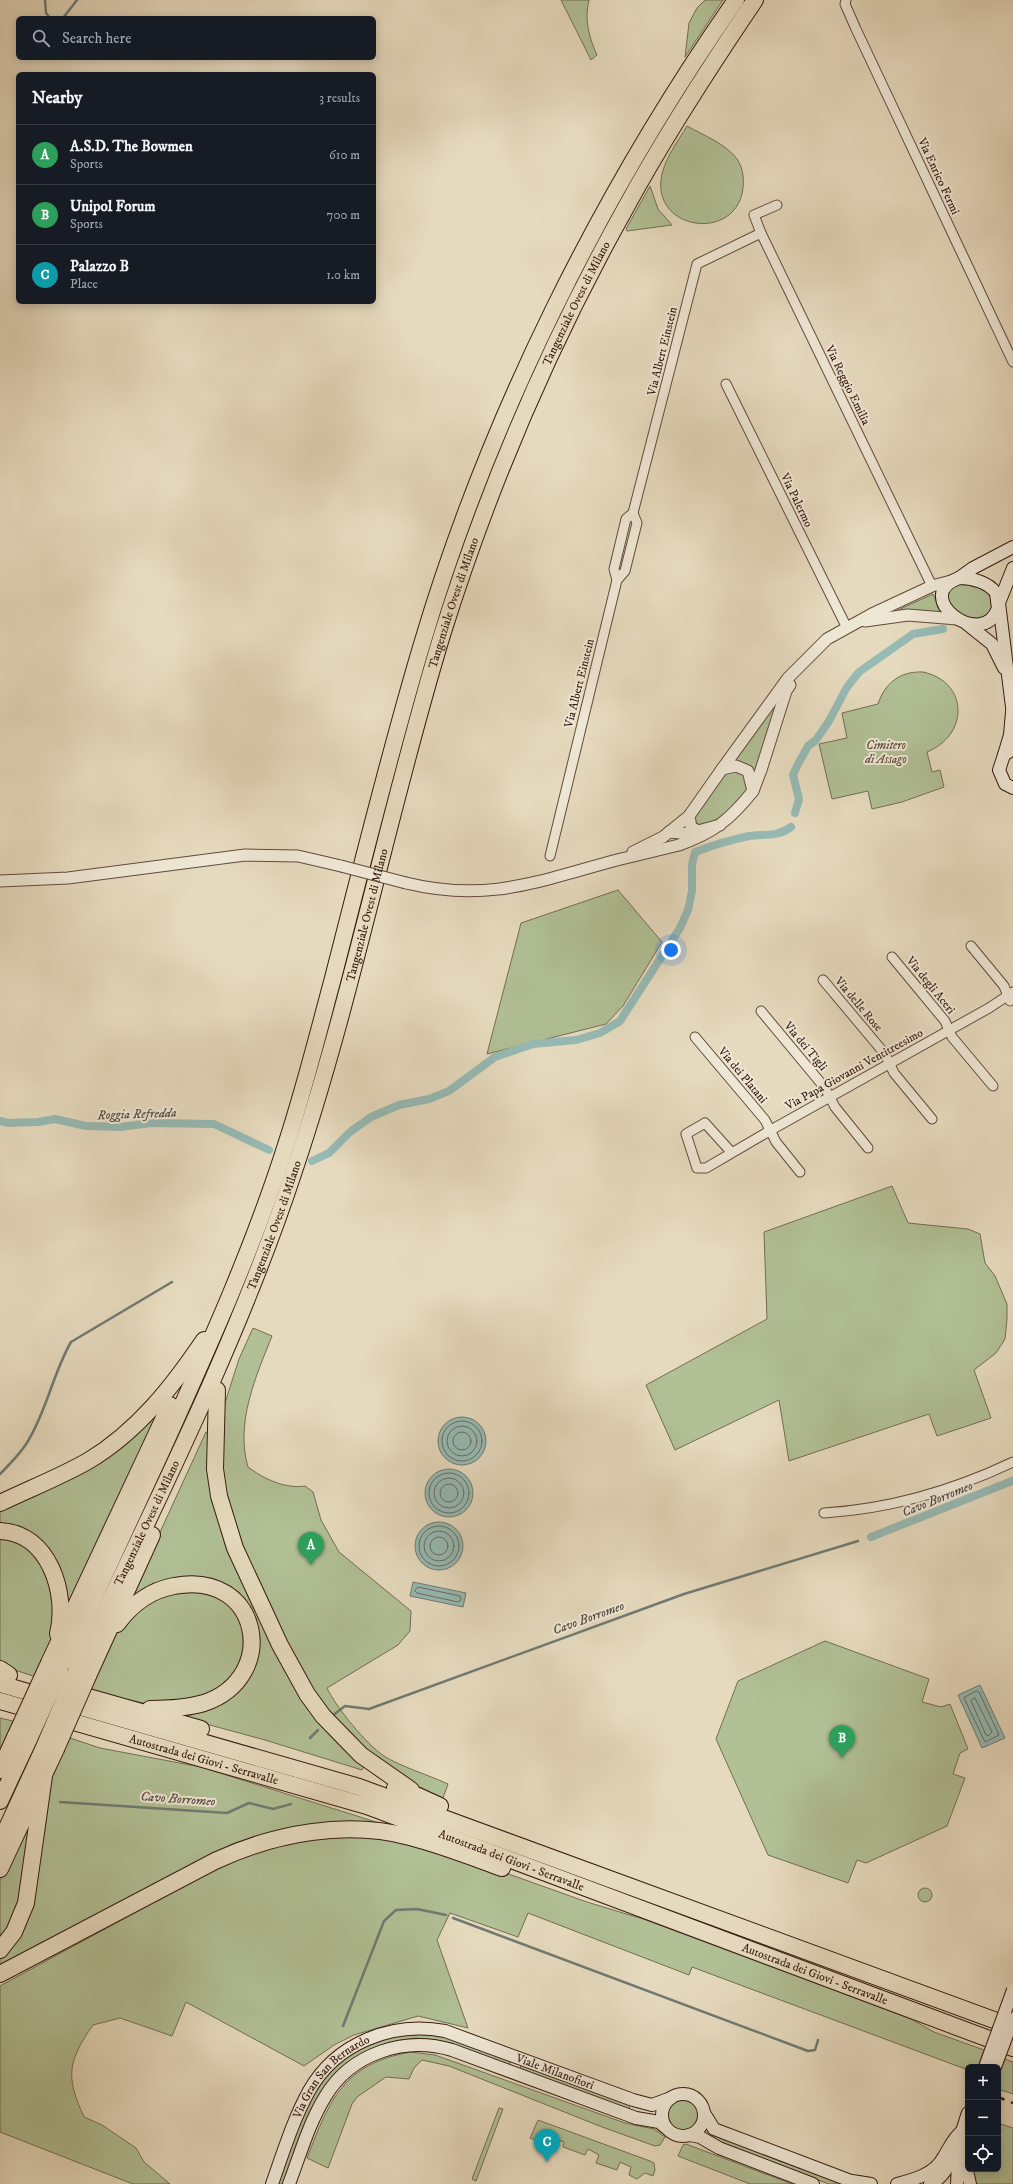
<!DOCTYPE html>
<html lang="en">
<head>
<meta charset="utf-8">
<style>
  :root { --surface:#171b24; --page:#20242c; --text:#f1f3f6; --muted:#9ea1a6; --line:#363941; --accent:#8c9099 }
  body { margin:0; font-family:"IM FELL DW Pica",serif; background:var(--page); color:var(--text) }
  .controls { position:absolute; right:12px; bottom:12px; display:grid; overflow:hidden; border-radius:6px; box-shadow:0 2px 10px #0003 }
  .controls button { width:36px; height:36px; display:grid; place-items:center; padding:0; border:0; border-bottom:1px solid var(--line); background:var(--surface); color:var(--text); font:20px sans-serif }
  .you { position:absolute; left:671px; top:950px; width:14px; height:14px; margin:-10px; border:3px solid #fff; border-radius:50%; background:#1a73e8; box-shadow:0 0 0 6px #1a73e833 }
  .badge { display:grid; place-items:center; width:26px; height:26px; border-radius:50%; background:var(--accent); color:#fff; font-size:13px; font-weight:700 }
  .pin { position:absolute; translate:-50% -33px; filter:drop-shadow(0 1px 2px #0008) }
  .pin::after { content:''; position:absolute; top:21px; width:14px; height:12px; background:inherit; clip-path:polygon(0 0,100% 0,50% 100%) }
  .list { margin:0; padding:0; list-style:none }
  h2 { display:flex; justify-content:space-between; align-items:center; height:52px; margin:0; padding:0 16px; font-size:17px }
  h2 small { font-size:13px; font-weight:400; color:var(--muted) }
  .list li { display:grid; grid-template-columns:26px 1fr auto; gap:12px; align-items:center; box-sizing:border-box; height:60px; padding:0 16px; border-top:1px solid var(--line) }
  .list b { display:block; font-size:15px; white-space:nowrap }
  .list p { margin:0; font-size:13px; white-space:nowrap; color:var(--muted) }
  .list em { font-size:13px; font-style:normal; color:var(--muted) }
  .icon { flex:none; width:22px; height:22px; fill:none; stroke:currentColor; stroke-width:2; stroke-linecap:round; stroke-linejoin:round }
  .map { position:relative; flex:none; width:1013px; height:2184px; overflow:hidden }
  .search { position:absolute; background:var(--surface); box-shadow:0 2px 10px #0003; left:16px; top:16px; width:360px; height:44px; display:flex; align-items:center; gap:10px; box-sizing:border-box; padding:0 14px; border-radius:6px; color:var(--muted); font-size:15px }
  .panel { position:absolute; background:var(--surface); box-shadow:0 2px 10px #0003; left:16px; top:72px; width:360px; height:232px; border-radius:6px }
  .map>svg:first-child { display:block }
</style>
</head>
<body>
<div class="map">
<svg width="1013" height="2184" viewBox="0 0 1013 2184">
  <rect width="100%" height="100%" fill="#e6dabe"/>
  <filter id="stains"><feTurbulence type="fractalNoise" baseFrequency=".005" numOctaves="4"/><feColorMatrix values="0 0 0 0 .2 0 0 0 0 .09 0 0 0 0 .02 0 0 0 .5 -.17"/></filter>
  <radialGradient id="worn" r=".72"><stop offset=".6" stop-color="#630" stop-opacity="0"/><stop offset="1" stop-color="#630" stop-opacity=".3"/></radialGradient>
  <g fill="#b1c095" stroke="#746d52">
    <path d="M 561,0 L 589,0 C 584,19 589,38 597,55 L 591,60 Z"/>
    <path d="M 705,0 L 723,0 L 685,57 L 689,23 L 697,8 Z"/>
    <path d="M 687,126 C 703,135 726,144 737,159 C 743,168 744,178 743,188 C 737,243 649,231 662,174 C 666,157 678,141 687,126 Z"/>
    <path d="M 650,186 L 658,209 L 672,225 L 627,231 L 626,229 Z"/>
    <path d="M 969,582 L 990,593 L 994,606 L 984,619 L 961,616 L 947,603 C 949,586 952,585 969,582 Z"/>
    <path d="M 933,594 L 943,615 L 899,611 L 898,610 Z"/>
    <path d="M 923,672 C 969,682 969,735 927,752 L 932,772 L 940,770 L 944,787 L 902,802 L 872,809 L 868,791 L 832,799 L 819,744 L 847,738 L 842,713 L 878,704 C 885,683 900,671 923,672 Z"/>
    <path d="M 778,700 L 757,775 L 733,763 Z"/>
    <path d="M 743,771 L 749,787 C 735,808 722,819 698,828 L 694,823 L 695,815 L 725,773 Z"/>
    <path d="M 618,890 L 662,942 L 623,1006 L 606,1024 L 487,1054 L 521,923 Z"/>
    <path d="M 892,1186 L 908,1223 L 968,1229 L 980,1234 L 985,1263 L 995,1276 L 1007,1304 L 1007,1319 L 1005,1339 L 996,1353 L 974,1370 L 991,1418 L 937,1436 L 929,1414 L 789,1461 L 779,1400 L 675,1450 L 646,1385 L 767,1319 L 764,1232 Z"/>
    <path d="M 253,1328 L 272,1336 C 256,1376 235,1423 248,1467 C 264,1479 285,1489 305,1486 L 313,1492 L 321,1520 L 339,1552 L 411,1611 L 410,1631 L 398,1645 L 327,1688 C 336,1707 366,1744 384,1756 C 399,1766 431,1776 448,1784 L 443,1798 L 407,1781 L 352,1740 L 309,1688 L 245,1558 L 222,1489 L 224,1406 L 239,1359 Z"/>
    <path d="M 163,1404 L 70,1616 L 58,1570 L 0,1526 L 0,1509 Z"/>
    <path d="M 206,1432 L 210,1434 L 210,1453 L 267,1627 L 365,1765 L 362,1770 L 265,1740 L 173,1715 L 233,1691 L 251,1621 L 210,1581 L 127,1604 Z"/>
    <path d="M 0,1537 L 7,1537 L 36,1551 L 52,1580 L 55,1641 L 39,1678 L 0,1665 Z"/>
    <path d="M 186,1588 L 220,1595 L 242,1621 L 244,1658 L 233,1676 L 220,1689 L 203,1696 L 149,1704 L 89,1692 C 96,1675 102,1655 111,1640 C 128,1612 157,1598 186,1588 Z"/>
    <path d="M 825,1641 L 929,1679 L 922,1702 L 941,1707 L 950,1704 L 968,1749 L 960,1753 L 953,1774 L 965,1778 L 947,1826 L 866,1863 L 857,1860 L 848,1883 L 768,1855 L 716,1739 L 738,1681 Z"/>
    <path d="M 0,1718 L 17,1722 L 0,1763 Z"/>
    <path d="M 67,1737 L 100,1748 L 201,1767 L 376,1822 L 399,1827 L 279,1833 L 0,1970 L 0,1956 L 15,1941 L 53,1770 Z"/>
    <path d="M 32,1810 L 18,1911 L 0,1942 L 0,1881 Z"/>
    <path d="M 359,1836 L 430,1846 L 587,1902 L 643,1919 L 911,2019 L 934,2032 L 984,2050 L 978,2067 L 968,2067 L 968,2070 L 692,1967 L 689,1975 L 528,1913 L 518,1937 L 450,1913 L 437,1940 L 468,2028 L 418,2016 L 354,2035 L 334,2045 L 304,2066 L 186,2002 L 172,2036 L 120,2018 L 93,2025 C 68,2061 65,2076 84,2117 L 102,2125 L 136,2148 L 144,2162 L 170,2184 L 133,2184 L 0,2132 L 0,1986 L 232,1860 L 298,1840 Z"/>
    <circle cx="925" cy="1895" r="7"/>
    <path d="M 416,2032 L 443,2036 L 510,2061 L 510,2065 L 451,2045 L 416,2038 L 397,2041 L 367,2052 L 345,2065 L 284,2184 L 275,2184 L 315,2087 L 332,2069 L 347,2057 L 375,2040 Z"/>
    <path d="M 411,2052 L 435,2055 L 625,2123 L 654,2129 L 665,2137 L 660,2145 L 655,2146 L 602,2127 L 449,2066 L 422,2060 L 414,2068 L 409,2079 L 386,2077 L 357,2097 L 352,2104 L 328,2168 L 307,2158 C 330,2099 343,2064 411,2052 Z"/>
    <path d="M 1005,2059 L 1013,2062 L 1013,2094 L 998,2089 L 998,2078 Z"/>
    <path d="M 520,2064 L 630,2103 L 629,2110 L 521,2069 Z"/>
    <circle cx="683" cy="2115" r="17"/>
    <path d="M 499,2108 L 503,2109 L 476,2181 L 472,2179 Z"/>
    <path d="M 538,2120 L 650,2161 L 654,2163 L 655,2170 L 653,2176 L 645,2173 L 637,2179 L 629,2175 L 631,2167 L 620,2162 L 617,2170 L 596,2163 L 599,2155 L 588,2149 L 585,2155 L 563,2147 L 564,2142 L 552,2138 L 548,2145 L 530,2138 Z"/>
    <path d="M 998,2123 L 1013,2128 L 1013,2184 L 964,2184 L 968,2169 L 998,2169 Z"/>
    <path d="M 706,2124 L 850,2184 L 829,2184 L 722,2144 L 700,2133 Z"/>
    <path d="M 686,2144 L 694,2147 L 792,2184 L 750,2184 L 678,2156 L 683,2145 Z"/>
  </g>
  <g fill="#96bab4" stroke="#707a72">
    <circle cx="462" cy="1441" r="24"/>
    <circle cx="449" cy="1493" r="24"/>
    <circle cx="439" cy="1546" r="24"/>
    <path d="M 413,1582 L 466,1593 L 463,1607 L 410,1596 Z"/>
    <path d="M 980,1685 L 1005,1738 L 982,1748 L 958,1695 Z"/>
  </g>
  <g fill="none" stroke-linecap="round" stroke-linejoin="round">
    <g stroke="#666a62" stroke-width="1">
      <circle cx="462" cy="1441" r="20"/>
      <circle cx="462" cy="1441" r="15"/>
      <circle cx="462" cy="1441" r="9"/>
      <circle cx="449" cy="1493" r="20"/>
      <circle cx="449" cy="1493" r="15"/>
      <circle cx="449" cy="1493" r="9"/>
      <circle cx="439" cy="1546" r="20"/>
      <circle cx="439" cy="1546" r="15"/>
      <circle cx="439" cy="1546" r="9"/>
      <path d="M 418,1587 L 460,1596 L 461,1600 L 458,1602 L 417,1593 L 415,1591 Z"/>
      <path d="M 977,1691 L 979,1692 L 999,1735 L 985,1742 L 964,1698 Z"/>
      <path d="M 975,1698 L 992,1732 L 988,1736 L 986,1735 L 971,1701 Z"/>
    </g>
    <g stroke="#707a72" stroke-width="2.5">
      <path d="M 45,0 L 46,13 L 50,18"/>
      <path d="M 63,18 L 77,0"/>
      <path d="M 0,1474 C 10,1464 21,1453 28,1441 C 47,1410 53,1373 71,1342 L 172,1282"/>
      <path d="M 332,1716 L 345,1706 L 369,1709 L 684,1594 L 858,1541"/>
      <path d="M 310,1738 L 318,1730"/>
      <path d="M 60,1802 L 227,1813 L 249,1803 L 273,1809 L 291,1804"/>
      <path d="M 453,1918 L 808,2051 L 815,2050 L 818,2040"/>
      <path d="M 343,2026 L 384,1921 L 396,1910 L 417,1909 L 446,1915"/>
    </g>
    <g stroke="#96bab4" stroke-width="8">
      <path d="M 795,813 L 799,799 L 793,775 L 798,764 L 808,746 L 816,740 L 829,721 L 847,687 L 859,672 L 913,634 L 943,629"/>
      <path d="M 0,1121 L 8,1123 L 38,1122 L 55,1119 L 86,1126 L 120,1127 L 151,1123 L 214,1124 L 269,1150"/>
      <path d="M 312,1161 L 329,1153 L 350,1132 L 371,1117 L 399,1105 L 429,1099 L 449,1091 L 495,1057 L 533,1044 L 576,1040 L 600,1033 L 620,1021 L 680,928 L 688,910 L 692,891 L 692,865 L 695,852 C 713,845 730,840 749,836 C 764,834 778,837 791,827"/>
      <path d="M 871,1537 L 1012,1481"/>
    </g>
    <defs>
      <g id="minor">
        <path d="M 846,0 L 845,4 L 856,29 L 1013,362"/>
        <path d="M 777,205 L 754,215 L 761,233 L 932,586"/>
        <path d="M 726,384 L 847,628"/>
        <path d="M 617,580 L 614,569 L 626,519 L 633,513 L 697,264 L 761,233"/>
        <path d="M 550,856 L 617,580 L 625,571 L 637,523 L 633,513"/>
        <path d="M 971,946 L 1004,986 L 1010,1001"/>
        <path d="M 892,957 L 945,1021 L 952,1037 L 993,1086"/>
        <path d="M 823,980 L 885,1054 L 894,1073 L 932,1119"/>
        <path d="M 761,1011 L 825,1088 L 835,1107 L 868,1148"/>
        <path d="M 695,1037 L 765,1120 L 776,1142 L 800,1172"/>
        <path d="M 732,1153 L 705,1123 L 686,1134 L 697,1168 L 706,1168 L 771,1130 L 989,1008 L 1013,992"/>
        <path d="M 824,1513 C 889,1509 954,1490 1013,1462"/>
      </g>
      <g id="tertiary">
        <path d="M 865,621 L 908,615 L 957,619"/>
        <path d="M 722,769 L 788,678 L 827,639 L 872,614 L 932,586 L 951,581"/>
        <path d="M 753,791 L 761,770 L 786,691 L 790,685"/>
        <path d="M 669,832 L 690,834 L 698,831"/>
        <path d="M 633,852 L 663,837 L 689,816"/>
        <path d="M 0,881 L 68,878 L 245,855 L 298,856 L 341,866"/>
        <path d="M 406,883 C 489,903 538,881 617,860 C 637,855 658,850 679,845 C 713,833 730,820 753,791 L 748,771 L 736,766 L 722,769 L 689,816 L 691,827 L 698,831 L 720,825"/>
      </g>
      <g id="secondary">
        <path d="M 1013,568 L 999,603 L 1013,715"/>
        <path d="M 959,578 C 972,578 988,582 996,593 L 998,608 C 983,652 909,596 959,578 Z"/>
        <path d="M 959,578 L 973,568 L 1013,547"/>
        <path d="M 967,624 L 992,644 L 1004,668"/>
        <path d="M 1013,749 L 1004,755 L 999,770 L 1005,784 L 1013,788"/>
        <path d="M 1004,755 L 1010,735 L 1012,712"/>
        <circle cx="683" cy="2115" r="21"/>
        <path d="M 704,2113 L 714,2129 L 859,2184"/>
        <path d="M 690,2135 L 700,2137 L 719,2148 L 813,2184"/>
        <path d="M 968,2149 L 967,2171 L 970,2184"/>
        <path d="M 852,2181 L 871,2184"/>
        <path id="s1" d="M 272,2184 C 283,2153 293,2120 309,2091 C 336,2043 392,2021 445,2031 L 633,2100 L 652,2105 L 671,2098"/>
        <path d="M 289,2184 C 300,2155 309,2123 325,2097 C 351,2053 405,2036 452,2050 L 636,2118 L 659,2122 L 665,2127"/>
        <path d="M 897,2184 C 913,2180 935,2174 943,2158 C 949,2149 952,2140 961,2132"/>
        <path d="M 930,2184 C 953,2174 960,2135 968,2113"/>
        <path d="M 957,2184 L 958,2164 L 968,2142"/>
      </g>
      <g id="motorway">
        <path d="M 217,1390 L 215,1469 L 219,1496 L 235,1548 L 280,1645 L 307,1694 L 323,1716 L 361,1755 L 411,1790"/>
        <path d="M 0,1503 C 29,1489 60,1477 88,1461 C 137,1432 173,1386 204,1340"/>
        <path d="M 0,1531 C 49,1533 68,1593 58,1634"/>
        <path d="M 117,1624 C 131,1605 151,1590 174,1586 C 260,1569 281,1677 204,1703 C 187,1708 168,1709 150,1709"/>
        <path d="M 49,1663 L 170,1405"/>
        <path d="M 0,1669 L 9,1675"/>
        <path d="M 60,1671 C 94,1597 129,1522 163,1448 C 208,1348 253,1249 286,1145 C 304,1090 318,1034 333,978 C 362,866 389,754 422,644 C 489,418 601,193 736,0"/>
        <path id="s2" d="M 76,1672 C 153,1508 237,1344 294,1171 C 353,996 388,812 442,635 C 488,488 550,343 625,209 C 664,137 709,68 755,0"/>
        <path d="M 88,1676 L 152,1535"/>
        <path d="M 0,1684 L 359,1787 L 1013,2027"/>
        <path d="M 67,1691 L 201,1729"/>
        <path id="s3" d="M 0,1701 L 367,1806 L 1013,2048"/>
        <path d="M 0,1770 L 16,1735"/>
        <path d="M 395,1788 L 418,1796 L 440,1806"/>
        <path d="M 0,1801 L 29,1739"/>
        <path d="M 0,1843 L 45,1745"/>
        <path d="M 0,1869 L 56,1749"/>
        <path d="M 0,1950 L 14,1932 L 26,1903 L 44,1776"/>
        <path d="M 0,1974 L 215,1861 C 275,1833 346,1820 410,1837 C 441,1845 472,1857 502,1868"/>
      </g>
    </defs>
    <use href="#minor" stroke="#624a3c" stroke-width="11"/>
    <use href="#tertiary" stroke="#624a3c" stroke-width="13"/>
    <use href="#secondary" stroke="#361a10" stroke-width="14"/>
    <use href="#motorway" stroke="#361a10" stroke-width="18"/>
    <use href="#minor" stroke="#efe7d5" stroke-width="9"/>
    <use href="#tertiary" stroke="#efe7d5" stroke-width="11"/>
    <use href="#secondary" stroke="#efe7d5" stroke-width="12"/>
    <use href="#motorway" stroke="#e6dabe" stroke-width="16"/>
    <path stroke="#361a10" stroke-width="2.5" stroke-dasharray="7 7" stroke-linecap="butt" d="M 998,2097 L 1013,2103"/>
    <defs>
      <path id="tertiary-bridge" d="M 341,866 L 406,883"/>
      <g id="secondary-bridge">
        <path d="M 985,2067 L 1013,1990"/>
        <path d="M 995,2067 L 1013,2019"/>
      </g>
      <g id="motorway-bridge">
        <path d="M 16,1735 L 49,1663"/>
        <path d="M 29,1739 L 60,1671"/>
        <path d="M 45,1745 L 76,1672"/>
        <path d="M 56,1749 L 88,1676"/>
      </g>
    </defs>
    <use href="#tertiary-bridge" stroke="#624a3c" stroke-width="13" stroke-linecap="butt"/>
    <use href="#secondary-bridge" stroke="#361a10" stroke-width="14" stroke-linecap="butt"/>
    <use href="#motorway-bridge" stroke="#361a10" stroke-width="18" stroke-linecap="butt"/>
    <use href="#tertiary-bridge" stroke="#efe7d5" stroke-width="11"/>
    <use href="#secondary-bridge" stroke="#efe7d5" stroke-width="12"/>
    <use href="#motorway-bridge" stroke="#e6dabe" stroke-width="16"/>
  </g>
  <g text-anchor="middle" stroke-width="4" stroke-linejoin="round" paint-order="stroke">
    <g font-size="12" fill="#361a10" stroke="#efe7d5">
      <text transform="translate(939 176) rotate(65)" y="4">Via Enrico Fermi</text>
      <text dy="4" stroke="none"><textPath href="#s2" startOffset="1461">Tangenziale Ovest di Milano</textPath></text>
      <text transform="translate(662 351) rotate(-76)" y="4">Via Albert Einstein</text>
      <text transform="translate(848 385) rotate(64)" y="4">Via Reggio Emilia</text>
      <text transform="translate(797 500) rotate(64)" y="4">Via Palermo</text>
      <text dy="4" stroke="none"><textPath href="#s2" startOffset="1137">Tangenziale Ovest di Milano</textPath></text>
      <text transform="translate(579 683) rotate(-76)" y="4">Via Albert Einstein</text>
      <text dy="4" stroke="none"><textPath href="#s2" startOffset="813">Tangenziale Ovest di Milano</textPath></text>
      <text transform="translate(931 985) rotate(51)" y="4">Via degli Aceri</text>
      <text transform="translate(859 1004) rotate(50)" y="4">Via delle Rose</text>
      <text transform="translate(806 1046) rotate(50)" y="4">Via dei Tigli</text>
      <text transform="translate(854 1069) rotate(-29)" y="4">Via Papa Giovanni Ventitreesimo</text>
      <text transform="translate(743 1075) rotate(50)" y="4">Via dei Platani</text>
      <text dy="4" stroke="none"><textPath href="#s2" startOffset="489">Tangenziale Ovest di Milano</textPath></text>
      <text dy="4" stroke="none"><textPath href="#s2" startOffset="165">Tangenziale Ovest di Milano</textPath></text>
      <text dy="4" stroke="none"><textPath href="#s3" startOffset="212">Autostrada dei Giovi - Serravalle</textPath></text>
      <text dy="4" stroke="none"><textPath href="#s3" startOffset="536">Autostrada dei Giovi - Serravalle</textPath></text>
      <text dy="4" stroke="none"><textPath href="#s3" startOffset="860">Autostrada dei Giovi - Serravalle</textPath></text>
      <text dy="4" stroke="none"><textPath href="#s1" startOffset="376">Viale Milanofiori</textPath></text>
      <text dy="4" stroke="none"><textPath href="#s1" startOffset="126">Via Gran San Bernardo</textPath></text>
    </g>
    <g font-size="12" font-style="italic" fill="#5b4c38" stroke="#efe7d5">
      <text x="886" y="749">Cimitero<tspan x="886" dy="14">di Assago</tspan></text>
    </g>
    <g font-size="13" font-style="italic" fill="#534a41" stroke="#efe7d5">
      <text transform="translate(137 1113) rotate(-2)" y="5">Roggia Refredda</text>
      <text transform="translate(937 1498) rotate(-22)" y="5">Cavo Borromeo</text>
      <text transform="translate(588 1617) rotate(-20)" y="5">Cavo Borromeo</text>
      <text transform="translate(178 1798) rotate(4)" y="5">Cavo Borromeo</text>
    </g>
  </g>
  <rect width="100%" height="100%" filter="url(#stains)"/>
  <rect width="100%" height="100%" fill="url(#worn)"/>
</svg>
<div class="controls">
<button>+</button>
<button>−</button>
<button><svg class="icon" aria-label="locate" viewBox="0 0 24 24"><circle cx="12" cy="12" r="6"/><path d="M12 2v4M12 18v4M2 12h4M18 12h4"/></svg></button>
</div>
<div class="you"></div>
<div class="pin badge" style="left:311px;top:1565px;background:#2e9e5b">A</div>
<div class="pin badge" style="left:842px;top:1758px;background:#2e9e5b">B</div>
<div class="pin badge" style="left:547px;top:2162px;background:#0f9aa8">C</div>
<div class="search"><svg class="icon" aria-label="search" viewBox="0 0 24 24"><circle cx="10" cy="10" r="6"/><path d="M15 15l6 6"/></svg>Search here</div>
<section class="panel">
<h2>Nearby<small>3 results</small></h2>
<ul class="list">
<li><span class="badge" style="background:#2e9e5b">A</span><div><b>A.S.D. The Bowmen</b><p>Sports</p></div><em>610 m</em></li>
<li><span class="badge" style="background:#2e9e5b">B</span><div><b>Unipol Forum</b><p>Sports</p></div><em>700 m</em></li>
<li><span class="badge" style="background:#0f9aa8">C</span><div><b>Palazzo B</b><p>Place</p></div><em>1.0 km</em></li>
</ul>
</section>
</div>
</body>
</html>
